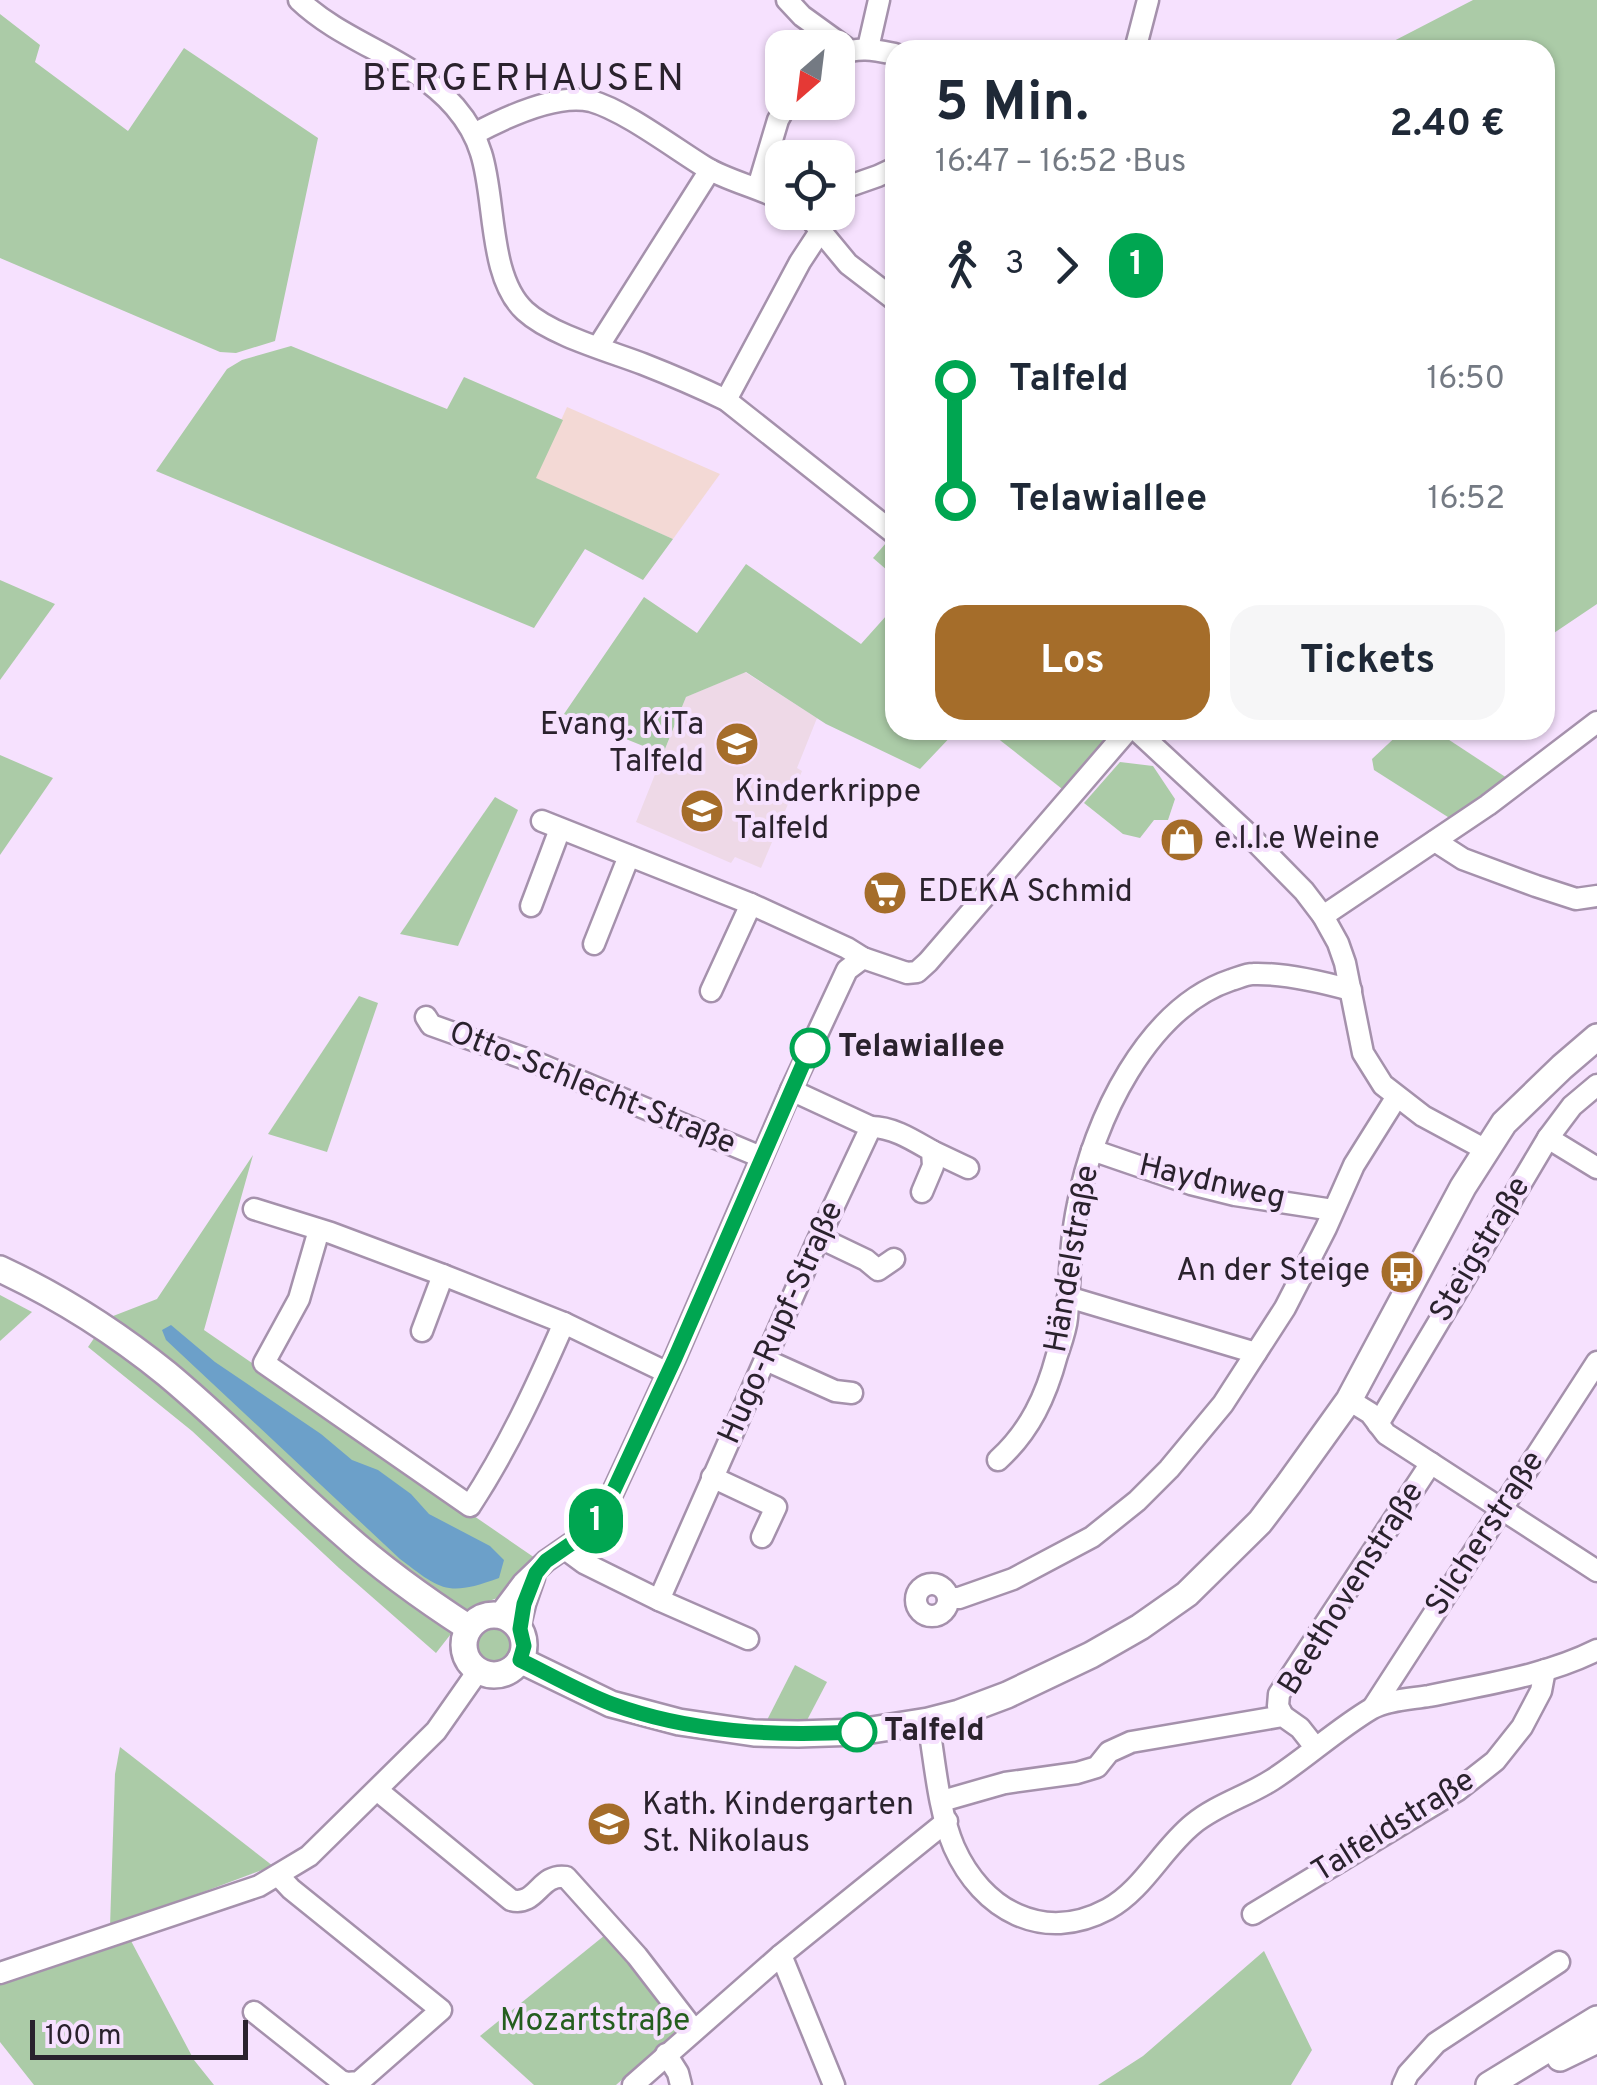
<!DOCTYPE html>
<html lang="de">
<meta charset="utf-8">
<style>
body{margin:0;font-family:Overpass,sans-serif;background:#f6f6f7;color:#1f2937;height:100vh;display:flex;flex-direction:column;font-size:38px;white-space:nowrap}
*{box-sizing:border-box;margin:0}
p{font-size:32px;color:#747a83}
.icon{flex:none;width:55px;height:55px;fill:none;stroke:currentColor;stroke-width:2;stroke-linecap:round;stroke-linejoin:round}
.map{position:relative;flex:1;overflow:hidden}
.details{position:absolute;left:885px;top:40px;width:670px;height:700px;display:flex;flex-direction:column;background:#fff;border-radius:30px;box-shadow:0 2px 8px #0004}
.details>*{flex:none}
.badge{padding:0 20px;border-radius:32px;font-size:35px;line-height:65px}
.needle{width:65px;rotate:208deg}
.controls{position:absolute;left:765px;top:30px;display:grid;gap:20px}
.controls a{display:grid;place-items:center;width:90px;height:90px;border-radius:20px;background:#fff;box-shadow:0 2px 8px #0004;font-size:50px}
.scale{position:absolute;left:30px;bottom:25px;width:218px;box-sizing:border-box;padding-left:10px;border:5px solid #2a222d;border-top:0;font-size:28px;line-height:35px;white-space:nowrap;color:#2a222d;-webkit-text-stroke:8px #f6e1fe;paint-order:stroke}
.map>.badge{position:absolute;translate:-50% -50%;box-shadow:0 0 0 5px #fff}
.legs{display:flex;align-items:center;gap:15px;height:110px;padding:0 50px;font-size:32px}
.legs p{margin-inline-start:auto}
.overview{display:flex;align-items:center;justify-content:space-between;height:170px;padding:0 50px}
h1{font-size:55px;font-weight:700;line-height:75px}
.cta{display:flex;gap:20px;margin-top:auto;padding:20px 50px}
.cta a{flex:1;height:115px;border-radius:30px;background:#a56d2a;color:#fff;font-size:40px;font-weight:700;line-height:115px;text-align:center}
.cta a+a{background:#f6f6f7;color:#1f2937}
ul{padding:0 50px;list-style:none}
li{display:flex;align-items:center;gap:35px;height:120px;font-size:38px}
li i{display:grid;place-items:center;width:15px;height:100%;margin:0 12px;background:currentColor}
li i::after{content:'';width:25px;height:25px;margin:-12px;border:8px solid;border-radius:50%;background:#fff}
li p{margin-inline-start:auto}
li:first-child i{background:linear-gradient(#0000 50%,currentColor 0)}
li:last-child i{background:linear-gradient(currentColor 50%,#0000 0)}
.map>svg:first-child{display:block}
.commercial{fill:#f3d9d5}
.education{fill:#eed9e7}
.green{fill:#abcba7}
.water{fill:#6ca0c9}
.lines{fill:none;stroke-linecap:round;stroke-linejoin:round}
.minor-casing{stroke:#a591ac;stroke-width:25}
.major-casing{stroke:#a591ac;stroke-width:30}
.minor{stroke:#fff;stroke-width:20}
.major{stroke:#fff;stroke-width:25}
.line-1-casing{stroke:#fff;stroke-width:22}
.line-1{stroke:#00a651;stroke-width:15}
.stop-1-dot{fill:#fff;stroke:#00a651;stroke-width:5}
.labels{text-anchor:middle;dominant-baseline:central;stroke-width:8;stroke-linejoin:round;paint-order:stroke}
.poi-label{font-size:32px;fill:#2a222d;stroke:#f6e1fe;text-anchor:start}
.stop-label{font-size:32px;font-weight:bold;fill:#2a222d;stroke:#f6e1fe;text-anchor:start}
.street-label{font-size:32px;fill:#2a222d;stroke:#f6e1fe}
.park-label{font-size:32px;fill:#255e1f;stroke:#f6e1fe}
.quarter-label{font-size:38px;letter-spacing:2.5px;fill:#2a222d;stroke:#f6e1fe}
</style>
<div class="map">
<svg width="1597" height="2085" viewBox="0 0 1597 2085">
<rect width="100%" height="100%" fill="#f6e1fe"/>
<path class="commercial" d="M567,407l153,67 -47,65 -138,-61z"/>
<path class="education" d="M745,672l72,46 -20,50 5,3 -41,97 -26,-11 -4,6 -95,-41 50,-125z"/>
<g class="green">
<path d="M1473,0h124v604l-52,35v-589h-216l57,-5z"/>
<path d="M0,14l40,31 -5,17 93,69 56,-83 134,90 -43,203 -39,12 -16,-1 -220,-94z"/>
<path d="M291,346l156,63 17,-32 99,43 -27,58 137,61 -30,41 -58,-31 -51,79 -378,-157 71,-102 15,-9z"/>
<path d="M886,543l9,7v27l-22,-19z"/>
<path d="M746,564l115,80 34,-38v124h62l-37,39 -94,-45 -80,-52 -60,25 -23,57 -99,-40 80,-117 53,36z"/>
<path d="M0,580l55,24 -55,76z"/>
<path d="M987,730h118l1,1 -5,14 -35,47z"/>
<path d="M1403,730h31l73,48 -56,41 -77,-49 -2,-11z"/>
<path d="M0,755l53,23 -53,77z"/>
<path d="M1120,762l33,4 22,33 -7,21h-14l-14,18 -17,-4 -39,-31z"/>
<path d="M495,797l23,13 -60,136 -58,-12z"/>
<path d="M359,996l19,7 -51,149 -59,-18z"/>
<path d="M253,1155l-49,175 331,228 -29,37 -34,12 -36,46 -97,-85 -147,-137 -104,-84 20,-29 49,-19z"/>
<path d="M0,1295l32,17 -32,29z"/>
<circle cx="493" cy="1644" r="22"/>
<path d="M795,1665l32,17 -22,42h-40z"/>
<path d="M120,1747l153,119 -163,61 5,-153z"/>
<path d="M610,1931l71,97 -65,57h-82l-54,-49z"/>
<path d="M130,1939l64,121 20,25h-180l-34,-43v-63z"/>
<path d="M1264,1951l48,99 -21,35h-193l45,-29z"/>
</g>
<path class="water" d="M171,1325l44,37 106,72 31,26 26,10 33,24 18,20 61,32 14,14 -5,18c-52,19 -58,12 -99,-19l-234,-219 -4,-10z"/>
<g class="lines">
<defs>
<g id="minor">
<path d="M299,0c46,44 114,58 156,107 12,14 21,29 26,46 15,46 7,124 44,158 26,24 84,40 118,53 28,11 56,23 83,36l169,134"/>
<path d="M787,0l15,16 47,34"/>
<path d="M868,48l11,-48"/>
<path d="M1135,50l13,-50"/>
<path d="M839,55c19,-9 36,-5 56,-1"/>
<path d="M474,134c30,-16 82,-41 117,-33 33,9 83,47 114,66 23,14 53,20 77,33"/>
<path d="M758,187l20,-67 10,-18"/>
<path d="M838,190l40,-14 17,-8"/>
<path d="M805,212l43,52 47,36"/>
<path d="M598,347l112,-177"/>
<path d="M726,400l74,-138 21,-32v-18"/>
<path d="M1136,730l110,102 58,59 19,25 15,27 7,20 18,90 20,32 40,31 63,34"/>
<path d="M542,821l209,83 96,44 16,10 44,15 10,-1 11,-10 200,-232"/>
<path d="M1435,841l28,18 73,27 40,13 21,-3"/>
<path d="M531,906l29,-77"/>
<path d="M1323,916l165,-111 109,-83"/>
<path d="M594,944l35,-88"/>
<path d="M711,991l40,-87"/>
<path d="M426,1017l5,8 106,38 224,94"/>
<path d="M871,1127c22,0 42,13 61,24l1,15 -11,26"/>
<path d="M1548,1138l49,30"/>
<path d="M1092,1150l99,34 44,11 98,15"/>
<path d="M932,1151l36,17"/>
<path d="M254,1209l77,24 112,42 121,48 104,50"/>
<path d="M319,1230l-20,69 -35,64 206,143c38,-58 66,-119 94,-183"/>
<path d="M820,1238l46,22 12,10 16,-11"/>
<path d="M1068,1297l188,56"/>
<path d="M422,1331l21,-56"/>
<path d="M766,1360l69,31 17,2"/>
<path d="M1349,1400l21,13 16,21 211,137"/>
<path d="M1378,1424l170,-286 24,-32 25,-21"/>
<path d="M998,1460c32,-29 48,-64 59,-105 4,-12 9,-25 10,-37 3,-38 3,-77 11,-114 15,-83 69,-196 153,-224 7,-2 15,-6 22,-6 31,-1 69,8 98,16"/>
<path d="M712,1477l64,30 -14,30"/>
<path d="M565,1549l19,14 75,37 157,-356 55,-117 -80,-37"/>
<circle cx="932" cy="1600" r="16"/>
<path d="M948,1598h11l54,-19 79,-42 45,-36 32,-32 54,-65 62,-96 41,-80 28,-63 42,-67"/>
<path d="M659,1600l89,39"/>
<path d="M499,1615l24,-32 23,-22 42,-29 17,-23 70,-151 116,-268 56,-120 16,-12"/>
<path d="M519,1629l6,-25 9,-26"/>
<path d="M1374,1706l223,-344"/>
<path d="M1283,1716l-5,-10 1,-12 152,-231"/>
<path d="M928,1721c7,41 10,88 26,126 28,63 89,97 154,62 35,-19 54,-60 85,-85 23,-19 54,-28 79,-44 34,-22 64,-50 99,-71 15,-9 40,-10 58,-13 57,-12 116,-20 168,-46"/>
<path d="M377,1790l134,110c26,7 28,-27 55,-23l71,79 57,74"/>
<path d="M942,1801l63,-18 72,-10 20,-6 12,-15 22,-10 152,-26 17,12 15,19"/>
<path d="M1253,1914l205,-124 37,-29 27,-34 19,-36 4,-21"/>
<path d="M781,1955l53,130"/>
<path d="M0,1973l259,-87 50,-30 127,-125 42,-60"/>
<path d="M254,2012l87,69 6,2 12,-1 82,-72 -150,-121 -13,-14"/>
<path d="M666,2054l12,19 3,12"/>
<path d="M633,2085l148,-130 166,-134"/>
<path d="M1403,2085l5,-11 28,-31 123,-81"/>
</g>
<g id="major">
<path d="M0,1269c60,28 115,63 167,105 60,50 115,107 174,158 40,36 83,67 128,96"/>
<circle cx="494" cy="1645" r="30"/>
<path d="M520,1660l91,44 68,18 75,11 44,1 61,-2 69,-11 31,-8 48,-18 84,-40 49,-28 47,-33 73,-72 28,-37 61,-85 114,-213 41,-64 58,-56 35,-30"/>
<path d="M1560,2058l37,-18"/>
<path d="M1489,2085l108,-66"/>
</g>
</defs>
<use href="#minor" class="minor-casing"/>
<use href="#major" class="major-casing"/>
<use href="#minor" class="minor"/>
<use href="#major" class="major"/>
</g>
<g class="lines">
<defs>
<path id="line-1" d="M810,1048l-135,310 -70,151 -17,23 -42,29 -10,12 -12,31 -4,25 4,17 -4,14c31,15 60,32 92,44 79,29 162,32 245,28"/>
</defs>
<use href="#line-1" class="line-1-casing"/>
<use href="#line-1" class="line-1"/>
</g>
<defs>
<symbol id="school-disc" viewBox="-11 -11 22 22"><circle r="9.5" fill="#a56d2a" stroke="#f6e1fe"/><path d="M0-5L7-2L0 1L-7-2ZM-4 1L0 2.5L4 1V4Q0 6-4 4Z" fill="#fff"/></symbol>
<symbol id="shop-disc" viewBox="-11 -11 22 22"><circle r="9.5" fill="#a56d2a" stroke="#f6e1fe"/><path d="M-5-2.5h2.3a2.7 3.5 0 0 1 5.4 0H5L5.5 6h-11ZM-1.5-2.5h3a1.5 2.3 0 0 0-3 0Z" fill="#fff"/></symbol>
<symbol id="supermarket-disc" viewBox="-11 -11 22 22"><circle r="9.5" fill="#a56d2a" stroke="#f6e1fe"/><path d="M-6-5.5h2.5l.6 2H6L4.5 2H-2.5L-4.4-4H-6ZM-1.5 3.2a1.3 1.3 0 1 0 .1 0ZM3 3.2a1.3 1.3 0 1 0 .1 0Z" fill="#fff"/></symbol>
<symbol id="bus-disc" viewBox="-11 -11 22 22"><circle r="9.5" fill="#a56d2a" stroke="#f6e1fe"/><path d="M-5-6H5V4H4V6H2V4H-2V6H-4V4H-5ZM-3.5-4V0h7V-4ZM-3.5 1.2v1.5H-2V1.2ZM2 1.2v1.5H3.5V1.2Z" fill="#fff"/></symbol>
</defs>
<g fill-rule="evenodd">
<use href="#school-disc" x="712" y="719" width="50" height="50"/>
<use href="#school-disc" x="677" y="786" width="50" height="50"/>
<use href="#shop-disc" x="1157" y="815" width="50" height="50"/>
<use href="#supermarket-disc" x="860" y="868" width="50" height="50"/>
<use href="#bus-disc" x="1377" y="1247" width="50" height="50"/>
<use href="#school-disc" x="584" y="1799" width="50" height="50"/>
</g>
<g class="stop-1-dot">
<circle cx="810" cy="1048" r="18"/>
<circle cx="857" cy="1732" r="18"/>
</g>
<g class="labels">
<g class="poi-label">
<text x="704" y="726" text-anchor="end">Evang. KiTa<tspan x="704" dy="37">Talfeld</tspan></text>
<text x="734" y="793">Kinderkrippe<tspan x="734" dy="37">Talfeld</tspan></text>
<text x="1214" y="840">e.l.l.e Weine</text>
<text x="918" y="893">EDEKA Schmid</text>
<text x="1370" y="1272" text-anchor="end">An der Steige</text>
<text x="642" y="1806">Kath. Kindergarten<tspan x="642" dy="37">St. Nikolaus</tspan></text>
</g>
<g class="stop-label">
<text x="838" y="1048">Telawiallee</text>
<text x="884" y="1732">Talfeld</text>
</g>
<g class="street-label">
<text transform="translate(592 1089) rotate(22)">Otto-Schlecht-Straße</text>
<text transform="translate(1212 1183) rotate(13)">Haydnweg</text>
<text transform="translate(1481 1250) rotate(-59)">Steigstraße</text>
<text transform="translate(1073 1259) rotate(-80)">Händelstraße</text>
<text transform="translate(782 1323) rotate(-66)">Hugo-Rupf-Straße</text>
<text transform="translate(1486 1534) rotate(-57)">Silcherstraße</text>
<text transform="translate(1352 1589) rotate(-58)">Beethovenstraße</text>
<text transform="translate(1394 1827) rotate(-32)">Talfeldstraße</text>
</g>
<g class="park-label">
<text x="595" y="2022">Mozartstraße</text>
</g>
<g class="quarter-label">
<text x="524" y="80">BERGERHAUSEN</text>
</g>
</g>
</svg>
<div class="controls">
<a><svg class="needle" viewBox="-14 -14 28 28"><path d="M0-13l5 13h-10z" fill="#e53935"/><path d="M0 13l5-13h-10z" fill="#747a83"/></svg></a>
<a><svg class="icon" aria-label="locate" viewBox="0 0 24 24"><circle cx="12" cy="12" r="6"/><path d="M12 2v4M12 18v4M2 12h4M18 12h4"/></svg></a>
</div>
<div class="scale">100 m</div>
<b class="badge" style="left:596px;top:1521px;background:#00a651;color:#fff">1</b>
<section class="details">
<div class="overview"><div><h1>5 Min.</h1><p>16:47 – 16:52 · Bus</p></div><b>2.40 €</b></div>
<div class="legs"><svg class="icon" aria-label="walk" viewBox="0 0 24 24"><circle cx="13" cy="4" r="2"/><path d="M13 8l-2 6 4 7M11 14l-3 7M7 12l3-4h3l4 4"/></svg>3<svg class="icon" aria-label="forward" viewBox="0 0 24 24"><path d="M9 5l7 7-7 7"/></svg><b class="badge" style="background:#00a651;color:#fff">1</b></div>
<ul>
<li><i style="color:#00a651"></i><b>Talfeld</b><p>16:50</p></li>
<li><i style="color:#00a651"></i><b>Telawiallee</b><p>16:52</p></li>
</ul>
<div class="cta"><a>Los</a><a>Tickets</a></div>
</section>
</div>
